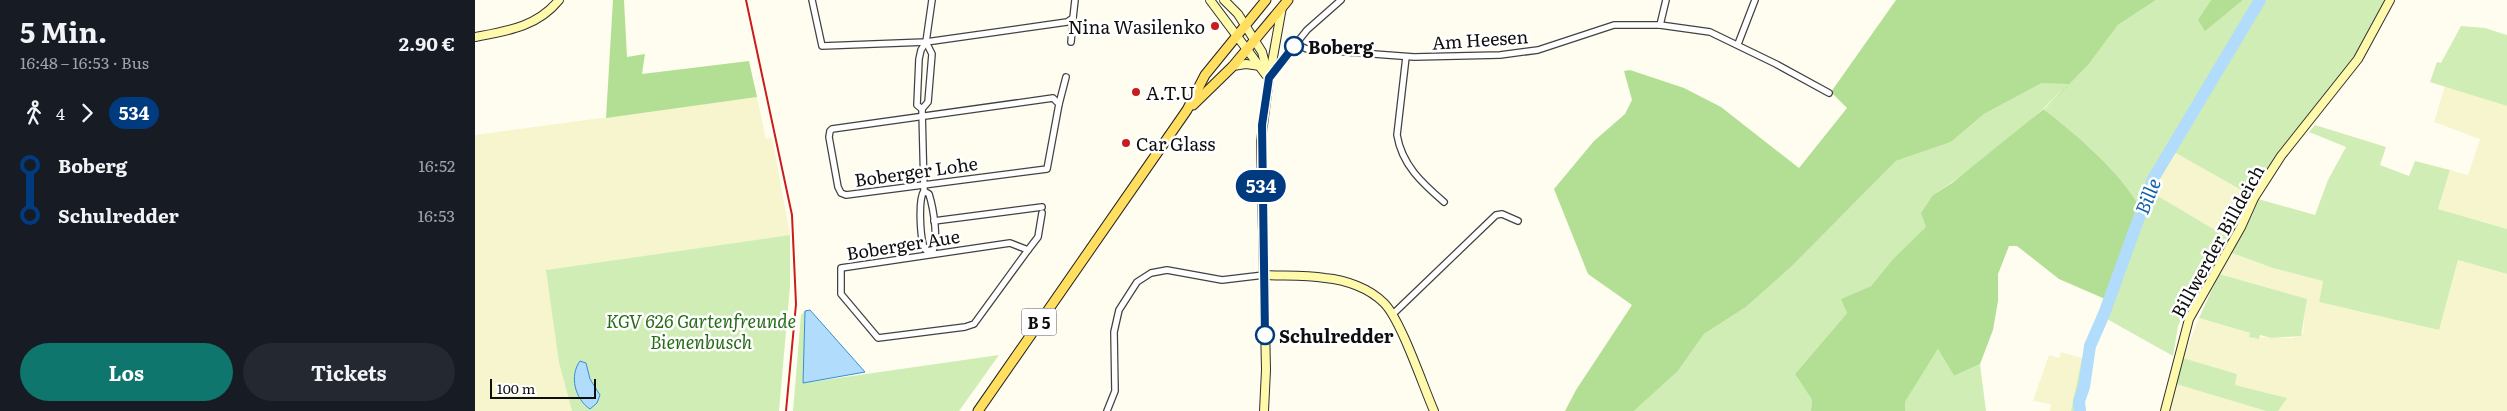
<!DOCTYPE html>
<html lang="de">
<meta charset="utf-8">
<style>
body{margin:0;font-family:Literata,serif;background:#242831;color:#f1f3f6;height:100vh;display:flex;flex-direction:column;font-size:19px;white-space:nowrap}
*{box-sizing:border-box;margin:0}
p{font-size:16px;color:#9ea1a6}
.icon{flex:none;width:28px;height:28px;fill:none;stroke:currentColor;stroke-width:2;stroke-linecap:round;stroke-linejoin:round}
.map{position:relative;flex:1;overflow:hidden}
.side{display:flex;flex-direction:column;background:#171b24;width:475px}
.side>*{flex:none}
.badge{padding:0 10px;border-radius:16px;font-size:18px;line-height:32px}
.scale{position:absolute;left:15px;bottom:12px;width:106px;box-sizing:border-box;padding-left:5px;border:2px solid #0f0f0f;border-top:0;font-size:14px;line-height:18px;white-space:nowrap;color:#0f0f0f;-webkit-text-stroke:4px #fff;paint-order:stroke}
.map>.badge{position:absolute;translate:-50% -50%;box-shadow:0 0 0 2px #fff}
.legs{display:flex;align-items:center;gap:8px;height:55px;padding:0 20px;font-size:16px}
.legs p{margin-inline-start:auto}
.summary{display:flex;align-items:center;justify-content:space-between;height:85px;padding:0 20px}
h1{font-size:28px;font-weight:700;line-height:38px}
.action{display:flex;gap:10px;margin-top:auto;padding:10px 20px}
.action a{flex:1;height:58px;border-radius:30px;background:#0f766e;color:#fff;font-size:20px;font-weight:700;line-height:58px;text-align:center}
.action a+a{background:#242831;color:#f1f3f6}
ul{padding:0 20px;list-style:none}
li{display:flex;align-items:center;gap:18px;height:50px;font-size:19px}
li i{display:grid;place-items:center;width:8px;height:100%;margin:0 6px;background:currentColor}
li i::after{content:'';width:12px;height:12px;margin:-6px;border:4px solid;border-radius:50%;background:#171b24}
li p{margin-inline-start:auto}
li:first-child i{background:linear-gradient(#0000 50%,currentColor 0)}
li:last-child i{background:linear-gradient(currentColor 50%,#0000 0)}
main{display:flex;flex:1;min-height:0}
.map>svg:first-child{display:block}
.farmland{fill:#f7f5ce}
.green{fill:#d1edb6}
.forest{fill:#b3df94}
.water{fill:#b1dcfb;stroke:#328fd7}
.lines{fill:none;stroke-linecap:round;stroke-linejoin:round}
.river{stroke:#b1dcfb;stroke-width:12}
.street-casing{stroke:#424242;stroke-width:8}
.secondary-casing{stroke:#313131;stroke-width:10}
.primary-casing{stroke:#202020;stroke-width:11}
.street{stroke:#fff;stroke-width:5.5}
.secondary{stroke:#fff9ab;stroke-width:8}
.primary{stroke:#ffde60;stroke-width:9}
.rail{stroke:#c91c1e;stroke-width:2}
.line-1-casing{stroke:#fff;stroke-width:11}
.line-1{stroke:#003b80;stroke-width:8}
.poi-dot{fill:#c91c1e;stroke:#fff;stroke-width:2}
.stop-1-dot{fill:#fff;stroke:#003b80;stroke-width:2.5}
.labels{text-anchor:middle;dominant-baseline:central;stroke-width:5;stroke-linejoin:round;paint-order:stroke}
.shield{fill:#fff;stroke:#575757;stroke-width:1}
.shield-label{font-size:16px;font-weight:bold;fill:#0f0f0f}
.poi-label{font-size:18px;fill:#0f0f0f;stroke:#fff;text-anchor:start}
.street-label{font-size:18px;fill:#0f0f0f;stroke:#fff}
.stop-label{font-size:18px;font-weight:bold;fill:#0f0f0f;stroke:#fff;text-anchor:start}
.park-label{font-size:18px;font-style:italic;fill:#286c19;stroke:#fff}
.water-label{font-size:19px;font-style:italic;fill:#0e60aa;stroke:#fff}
</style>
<main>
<section class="side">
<div class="summary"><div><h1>5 Min.</h1><p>16:48 – 16:53 · Bus</p></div><b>2.90 €</b></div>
<div class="legs"><svg class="icon" aria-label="walk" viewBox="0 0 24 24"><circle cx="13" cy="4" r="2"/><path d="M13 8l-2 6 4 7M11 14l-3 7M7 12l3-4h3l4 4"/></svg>4<svg class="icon" aria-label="forward" viewBox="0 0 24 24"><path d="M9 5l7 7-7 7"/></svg><b class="badge" style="background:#003b80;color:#fff">534</b></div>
<ul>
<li><i style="color:#003b80"></i><b>Boberg</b><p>16:52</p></li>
<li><i style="color:#003b80"></i><b>Schulredder</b><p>16:53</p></li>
</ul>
<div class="action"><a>Los</a><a>Tickets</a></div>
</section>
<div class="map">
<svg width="2032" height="411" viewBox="0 0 2032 411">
<rect width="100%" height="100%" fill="#fffdf0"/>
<g class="farmland">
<path d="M1970,86l62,20v123l-69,-20 12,-39 18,5 12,-36 -46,-17z"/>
<path d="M282,97l9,42 6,-2 18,98 -243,35 12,93 13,48h-97v-276z"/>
<path d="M1699,152l76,43 -23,42 -76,-45z"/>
<path d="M1754,252l44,16 50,13 -4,21 120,28 19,-70 49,14v137h-229l8,-13 -51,-13 2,-11 -54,-16 16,-40 51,15v4l43,1 10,-5 3,-34 -87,-25z"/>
<path d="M1586,352l21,6 -1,11 -10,42h-21l1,-7 -18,-3 16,-46 10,3z"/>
<path d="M1701,384l90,27h-96z"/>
</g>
<g class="green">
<path d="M1681,0h55l-12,20 6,10 38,-30h13l-105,178 -11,29c-23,-38 -60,-71 -96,-96l18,-21c-37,38 -84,76 -129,105l-6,32 -35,33 -21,26 -29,13 5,14 -52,61 17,26 -1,11h-177l44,-40 26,-37 42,-27 46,-41 104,-105 55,-19 33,-28 58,-31h28l19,-19 29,-39z"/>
<path d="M1788,0h122l-31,57 -76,96 -28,42 -76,-43z"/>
<path d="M1986,26l24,2 22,7v71l-77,-24 7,-20 4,1z"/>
<path d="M1840,125l71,22 -6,18 29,11 6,-15 35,9 -12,39 69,20v45l-49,-14 -19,70 -120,-28 4,-21 -50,-13 -44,-16 29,-53 57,16 13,-35 18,-33 -37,-15z"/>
<path d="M1676,192l76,45 -38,65 -11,24 -5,30 -66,-37 28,-89z"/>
<path d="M315,235v51l-11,125h-207l-13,-48 -13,-93z"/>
<path d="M1744,274l88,25 -6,37 -30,2 -11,-3 -1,4 -10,-2 1,-4 -51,-15z"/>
<path d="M330,311l-2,72 196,-28 -40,56h-166l8,-96z"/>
<path d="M1463,349l16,27 26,-12 6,47h-81v-9z"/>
<path d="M1607,358l3,1 -9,52h-5z"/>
<path d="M1708,358l54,16 -2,11 52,13 -9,13h-12l-90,-27z"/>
</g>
<g class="forest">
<path d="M138,0h11l3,57 18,-3 -3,20 107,-13 8,36 -151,21z"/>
<path d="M1421,0h260l-38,25 -29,39 -45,46c36,27 73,59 96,97l-28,95 -53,-23 -42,-33h-8l-11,28v27l-5,29 -13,34 -26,12 -16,-27 -33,53v9h-94l1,-11 -17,-26 52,-61 -6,-14 30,-13 21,-26 34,-33 -5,-14 12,-18 19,-12 93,-75 24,-24 -27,-1 -58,31 -33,28 -55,19 -104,105 -46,41 -42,27 -26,37 -44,40h-69l11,-21 56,-85 -44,-31 -34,-85 40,-48 31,-27 7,-14 -8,-29 6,-1 54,18 37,19 78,61 48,-60 -16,-16z"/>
<path d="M1736,0h32l-38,31 -7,-11z"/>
</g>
<g class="water">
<path d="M335,310l55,62 -62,11 2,-72z"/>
<path d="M105,361l6,2 4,16 10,16 -3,8 -7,6c-15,-10 -21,-33 -10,-48z"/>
</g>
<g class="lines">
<path class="river" d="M1605,411l-1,-10 5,-14 6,-41 14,-32 49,-135 107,-179"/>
<defs>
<g id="street">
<path d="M337,0l10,46 104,-4 141,-20 6,-4 2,-18"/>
<path d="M1185,25l6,-25"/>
<path d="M596,42l2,-24"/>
<path d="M820,44l12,5 107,8 86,-2 38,-5 76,-25h46l50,7 66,32 53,29"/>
<path d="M1263,44l17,-44"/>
<path d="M931,57l-9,78c5,30 25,48 47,67"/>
<path d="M796,75l36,-45 34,-30"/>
<path d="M578,98l6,6 -12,65 -201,26 -5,-2 -3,-6 -9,-50 1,-6 2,-2z"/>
<path d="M584,104l7,-27"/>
<path d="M447,109l6,-7 4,-48 -6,-12"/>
<path d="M449,191l5,3c4,13 11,50 2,60 -2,-2 -5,-3 -6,-5 -5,-9 -7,-50 -1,-58l-2,-82 -5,-4 2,-46 2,-9 5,-8 6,-42"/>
<path d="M459,221l108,-14"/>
<path d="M535,243l18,7 -54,74 -9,3 -87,11 -37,-44v-26z"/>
<path d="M553,250l10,-13 4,-24"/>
<path d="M918,314l103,-99 6,-1 16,7"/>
<path d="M632,411l8,-20 -1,-59 5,-22 18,-28 14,-9 16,-3 55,10 42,-5"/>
</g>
<g id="secondary">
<path d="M735,0l56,75"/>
<path d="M749,0l14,14 24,38 7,26 -8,63 5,229 -2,41"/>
<path d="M0,37c32,-6 62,-10 84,-37"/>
<path d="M758,66l13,-2 14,2"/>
<path d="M795,74l12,-67"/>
<path d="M789,275c20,1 41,0 61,3 21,2 44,10 59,25 17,17 39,83 50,108"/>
<path d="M1690,411l24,-92 52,-92 13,-29 27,-42 77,-97 32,-59"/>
</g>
<g id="primary">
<path d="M718,105l40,-39 55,-66"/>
<path d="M503,411l209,-301 18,-35 61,-75"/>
</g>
</defs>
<use href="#street" class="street-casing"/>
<use href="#secondary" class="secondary-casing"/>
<use href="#primary" class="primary-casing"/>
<use href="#street" class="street"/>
<use href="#secondary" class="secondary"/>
<use href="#primary" class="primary"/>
<path class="rail" d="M271,0l46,215 4,89 -10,107"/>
</g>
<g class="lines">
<defs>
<path id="line-1" d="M790,335l-3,-210 7,-47 25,-32"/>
</defs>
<use href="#line-1" class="line-1-casing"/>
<use href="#line-1" class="line-1"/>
</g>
<g class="poi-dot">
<circle cx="740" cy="26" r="5"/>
<circle cx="661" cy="92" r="5"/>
<circle cx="651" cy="143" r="5"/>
</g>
<g class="stop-1-dot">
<circle cx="819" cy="46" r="9"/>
<circle cx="790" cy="335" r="9"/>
</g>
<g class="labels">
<rect class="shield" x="546.5" y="308.5" width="35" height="27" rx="4"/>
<g class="shield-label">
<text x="564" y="322">B 5</text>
</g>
<g class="poi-label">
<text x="730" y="26" text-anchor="end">Nina Wasilenko</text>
<text x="671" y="92">A.T.U</text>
<text x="661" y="143">Car Glass</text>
</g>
<g class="street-label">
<text transform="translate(1005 39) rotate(-4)">Am Heesen</text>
<text transform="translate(441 171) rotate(-8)">Boberger Lohe</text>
<text transform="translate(1742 241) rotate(-61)">Billwerder Billdeich</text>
<text transform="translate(428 244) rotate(-9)">Boberger Aue</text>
</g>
<g class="stop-label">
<text x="833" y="46">Boberg</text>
<text x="804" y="335">Schulredder</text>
</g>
<g class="park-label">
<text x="226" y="320">KGV 626 Gartenfreunde<tspan x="226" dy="21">Bienenbusch</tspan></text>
</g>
<g class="water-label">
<text transform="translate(1672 196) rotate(-68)">Bille</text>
</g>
</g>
</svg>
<div class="scale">100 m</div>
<b class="badge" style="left:786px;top:186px;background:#003b80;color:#fff">534</b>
</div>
</main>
